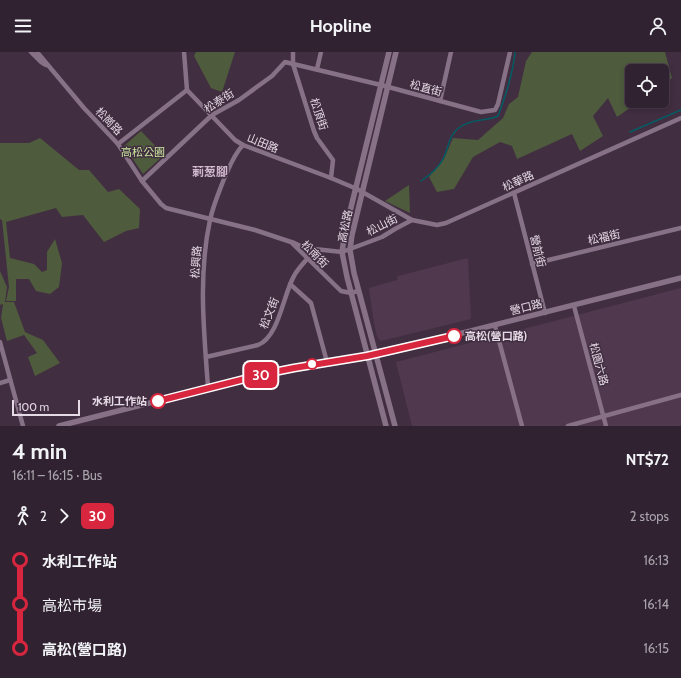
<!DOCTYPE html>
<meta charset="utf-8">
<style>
body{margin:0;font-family:Cabin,"Noto Sans TC",sans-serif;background:#3d2f3d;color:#f1f3f6;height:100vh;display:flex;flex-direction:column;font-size:15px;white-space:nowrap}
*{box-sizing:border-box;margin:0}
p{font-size:13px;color:#a8a4ab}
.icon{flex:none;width:22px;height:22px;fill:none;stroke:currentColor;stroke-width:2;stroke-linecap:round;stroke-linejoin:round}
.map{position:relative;height:374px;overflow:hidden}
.drawer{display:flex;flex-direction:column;background:#312231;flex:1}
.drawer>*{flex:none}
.badge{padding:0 8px;border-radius:6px;font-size:14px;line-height:26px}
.fabs{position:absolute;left:625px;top:12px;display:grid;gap:8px}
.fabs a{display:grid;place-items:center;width:44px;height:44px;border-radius:6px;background:#312231;box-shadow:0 2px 6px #0003,0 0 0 1px #4c3f4d;font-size:20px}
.scale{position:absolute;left:12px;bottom:10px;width:68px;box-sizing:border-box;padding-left:4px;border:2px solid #e6dae6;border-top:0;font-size:11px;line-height:14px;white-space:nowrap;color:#e6dae6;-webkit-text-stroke:3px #412e41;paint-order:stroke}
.map>.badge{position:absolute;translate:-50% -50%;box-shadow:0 0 0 2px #fff}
.legs{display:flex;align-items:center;gap:6px;height:44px;padding:0 12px;font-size:13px}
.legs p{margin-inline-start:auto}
.headline{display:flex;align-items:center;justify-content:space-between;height:68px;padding:0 12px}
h1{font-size:22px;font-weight:700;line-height:30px}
ul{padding:0 12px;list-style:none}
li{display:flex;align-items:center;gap:14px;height:44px;font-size:15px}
li i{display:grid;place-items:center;width:6px;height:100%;margin:0 5px;background:currentColor}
li i::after{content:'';width:10px;height:10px;margin:-5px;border:3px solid;border-radius:50%;background:#312231}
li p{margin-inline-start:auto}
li:first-child i{background:linear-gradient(#0000 50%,currentColor 0)}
li:last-child i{background:linear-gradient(currentColor 50%,#0000 0)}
header{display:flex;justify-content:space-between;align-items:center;height:52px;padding:0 12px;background:#312231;font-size:18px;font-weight:700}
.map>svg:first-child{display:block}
.built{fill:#50394f}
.green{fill:#4f5b3d}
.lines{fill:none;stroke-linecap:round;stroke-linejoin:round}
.stream{stroke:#025d65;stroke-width:1.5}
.minor{stroke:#877186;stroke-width:4.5}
.tertiary{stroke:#877186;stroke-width:5.5}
.line-1-casing{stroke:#fff;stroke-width:9}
.line-1{stroke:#d7263d;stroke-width:6}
.stop-1-dot{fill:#fff;stroke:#d7263d;stroke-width:2}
.labels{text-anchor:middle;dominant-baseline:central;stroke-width:3;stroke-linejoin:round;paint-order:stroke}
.street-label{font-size:11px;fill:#e6dae6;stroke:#412e41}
.park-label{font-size:11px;fill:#c9e89d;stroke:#412e41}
.stop-label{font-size:11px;font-weight:bold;fill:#e6dae6;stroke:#412e41;text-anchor:start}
.neighbourhood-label{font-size:12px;font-weight:bold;fill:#d2bad0;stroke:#412e41}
</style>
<header><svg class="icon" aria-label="menu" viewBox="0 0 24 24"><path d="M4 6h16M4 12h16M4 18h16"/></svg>Hopline<svg class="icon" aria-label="person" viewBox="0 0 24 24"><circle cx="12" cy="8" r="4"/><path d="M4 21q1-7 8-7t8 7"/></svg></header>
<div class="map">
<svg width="681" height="374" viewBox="0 0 681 374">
<rect width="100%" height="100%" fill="#412e41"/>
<g class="built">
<path d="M468,206l3,61 -90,22 -4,-4 -4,-20 -4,-29 28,-8 1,-4z"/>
<path d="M681,236v138h-269l-16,-64z"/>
</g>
<g class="green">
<path d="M196,0h39l-13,40 -11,-4 -17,-32z"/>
<path d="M532,0h133l7,26 -10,7v-14h-30v30h8l-23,16 -9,-19 -15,18 10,20 -23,15 -8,-17 -55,25 -5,-13 -12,-4 -27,15 -19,32 -17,3 -8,-15 15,-18 9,-21 25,2 25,-22 6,-14 9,-7 8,-36z"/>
<path d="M141,79l23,24 -21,19 -19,-28z"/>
<path d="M40,86l39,32h10l19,22 11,-3 21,20 -1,19 -13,3 -22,11 -21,-27 -21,2 -6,-9 -50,14 4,36 24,6 8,8 5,-2v-18l8,-13 7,24 -3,24 -9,7 -14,-3 -7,-12h-13v22h-10l3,-14 -7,-67 -2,-1v-76h29z"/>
<path d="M409,133l1,28 -25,-12z"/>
<path d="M0,219l7,16 -2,15h9l11,30 18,8 17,23 -25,13 -7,-19 9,-4 -13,-18 -17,6 -6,-23 2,-14 -3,1z"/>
</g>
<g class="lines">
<g class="stream">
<path d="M630,80l51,-22"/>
<path d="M421,129c9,-6 17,-12 22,-22 6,-11 5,-24 17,-32 13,-9 24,-5 38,-11 8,-21 15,-42 17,-64"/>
</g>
<g class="minor">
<path d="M31,0l10,10 5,3"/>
<path d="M37,0l47,56 34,36 24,37 19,23 5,4 89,22 36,12 50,49 10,2 7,-2"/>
<path d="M184,0l3,38 48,50 8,5 88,33 26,11 55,31 25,5 9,-2 235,-105"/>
<path d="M293,0v12l21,67 3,7 16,22 -2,18"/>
<path d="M317,17l4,-17"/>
<path d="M440,49l11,-49"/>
<path d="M118,92l69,-54"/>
<path d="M142,129l70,-66 27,-15 33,-24 13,-14 96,23 100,27 14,-2 3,-6 12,-52"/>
<path d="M514,141l31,120"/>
<path d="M292,190l13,6 37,4 40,-15 13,-8 17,-9"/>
<path d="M532,212l149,-36"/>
<path d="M290,232l21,19 16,59"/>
<path d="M574,254l32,120"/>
<path d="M495,274l27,100"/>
<path d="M0,290l23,84"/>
<path d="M206,305l52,-12c21,-8 25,-50 36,-69 3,-6 9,-12 13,-17"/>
<path d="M0,331l10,-3"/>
<path d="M208,335c-4,-55 -10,-112 2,-167 3,-14 9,-28 14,-41 5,-11 10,-25 19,-34"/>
<path d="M568,374l113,-31"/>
</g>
<g class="tertiary">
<path d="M59,374l205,-52 30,-7 81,-12 306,-77"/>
<path d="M386,374l-39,-149 -5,-25 3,-20 44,-180"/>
<path d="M395,374l-41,-153 -4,-23 2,-15 44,-183"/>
</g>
</g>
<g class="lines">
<defs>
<path id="line-1" d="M158,349l106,-27 30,-6 73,-12 87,-20"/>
</defs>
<use href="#line-1" class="line-1-casing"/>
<use href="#line-1" class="line-1"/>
</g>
<g class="stop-1-dot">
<circle cx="454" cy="284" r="7"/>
<circle cx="312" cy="312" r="5"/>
<circle cx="158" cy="349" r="7"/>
</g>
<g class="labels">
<g class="street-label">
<text transform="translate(426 36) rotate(15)">松直街</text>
<text transform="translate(219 49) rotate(-33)">松泰街</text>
<text transform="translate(319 62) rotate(72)">松頂街</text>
<text transform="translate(109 69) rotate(46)">松崗路</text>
<text transform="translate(263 91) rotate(22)">山田路</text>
<text transform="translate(518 129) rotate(-25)">松華路</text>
<text transform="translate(382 173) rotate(-27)">松山街</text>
<text transform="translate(345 174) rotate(-78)">高松路</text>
<text transform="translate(604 185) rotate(-13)">松福街</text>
<text transform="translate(538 199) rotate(76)">營前街</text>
<text transform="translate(315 202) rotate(45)">松南街</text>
<text transform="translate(196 210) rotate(-86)">松興路</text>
<text transform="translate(526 255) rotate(-14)">營口路</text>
<text transform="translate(269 261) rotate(-68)">松文街</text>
<text transform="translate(599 312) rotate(75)">松園六路</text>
</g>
<g class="park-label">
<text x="143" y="100">高松公園</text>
</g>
<g class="stop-label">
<text x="465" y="284">高松(營口路)</text>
<text x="147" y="349" text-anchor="end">水利工作站</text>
</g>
<g class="neighbourhood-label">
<text x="210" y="119">莿葱腳</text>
</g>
</g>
</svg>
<div class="fabs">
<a><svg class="icon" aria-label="locate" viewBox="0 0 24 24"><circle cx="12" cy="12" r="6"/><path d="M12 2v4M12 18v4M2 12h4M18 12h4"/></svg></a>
</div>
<div class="scale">100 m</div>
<b class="badge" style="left:261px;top:323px;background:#d7263d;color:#fff">30</b>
</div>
<section class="drawer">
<div class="headline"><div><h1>4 min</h1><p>16:11 – 16:15 · Bus</p></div><b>NT$72</b></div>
<div class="legs"><svg class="icon" aria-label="walk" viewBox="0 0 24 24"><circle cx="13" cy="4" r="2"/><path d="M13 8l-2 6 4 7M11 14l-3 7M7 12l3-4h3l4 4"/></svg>2<svg class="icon" aria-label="forward" viewBox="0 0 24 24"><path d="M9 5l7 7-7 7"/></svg><b class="badge" style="background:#d7263d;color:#fff">30</b><p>2 stops</p></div>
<ul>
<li><i style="color:#d7263d"></i><b>水利工作站</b><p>16:13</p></li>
<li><i style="color:#d7263d"></i><span>高松市場</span><p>16:14</p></li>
<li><i style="color:#d7263d"></i><b>高松(營口路)</b><p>16:15</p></li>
</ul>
</section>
